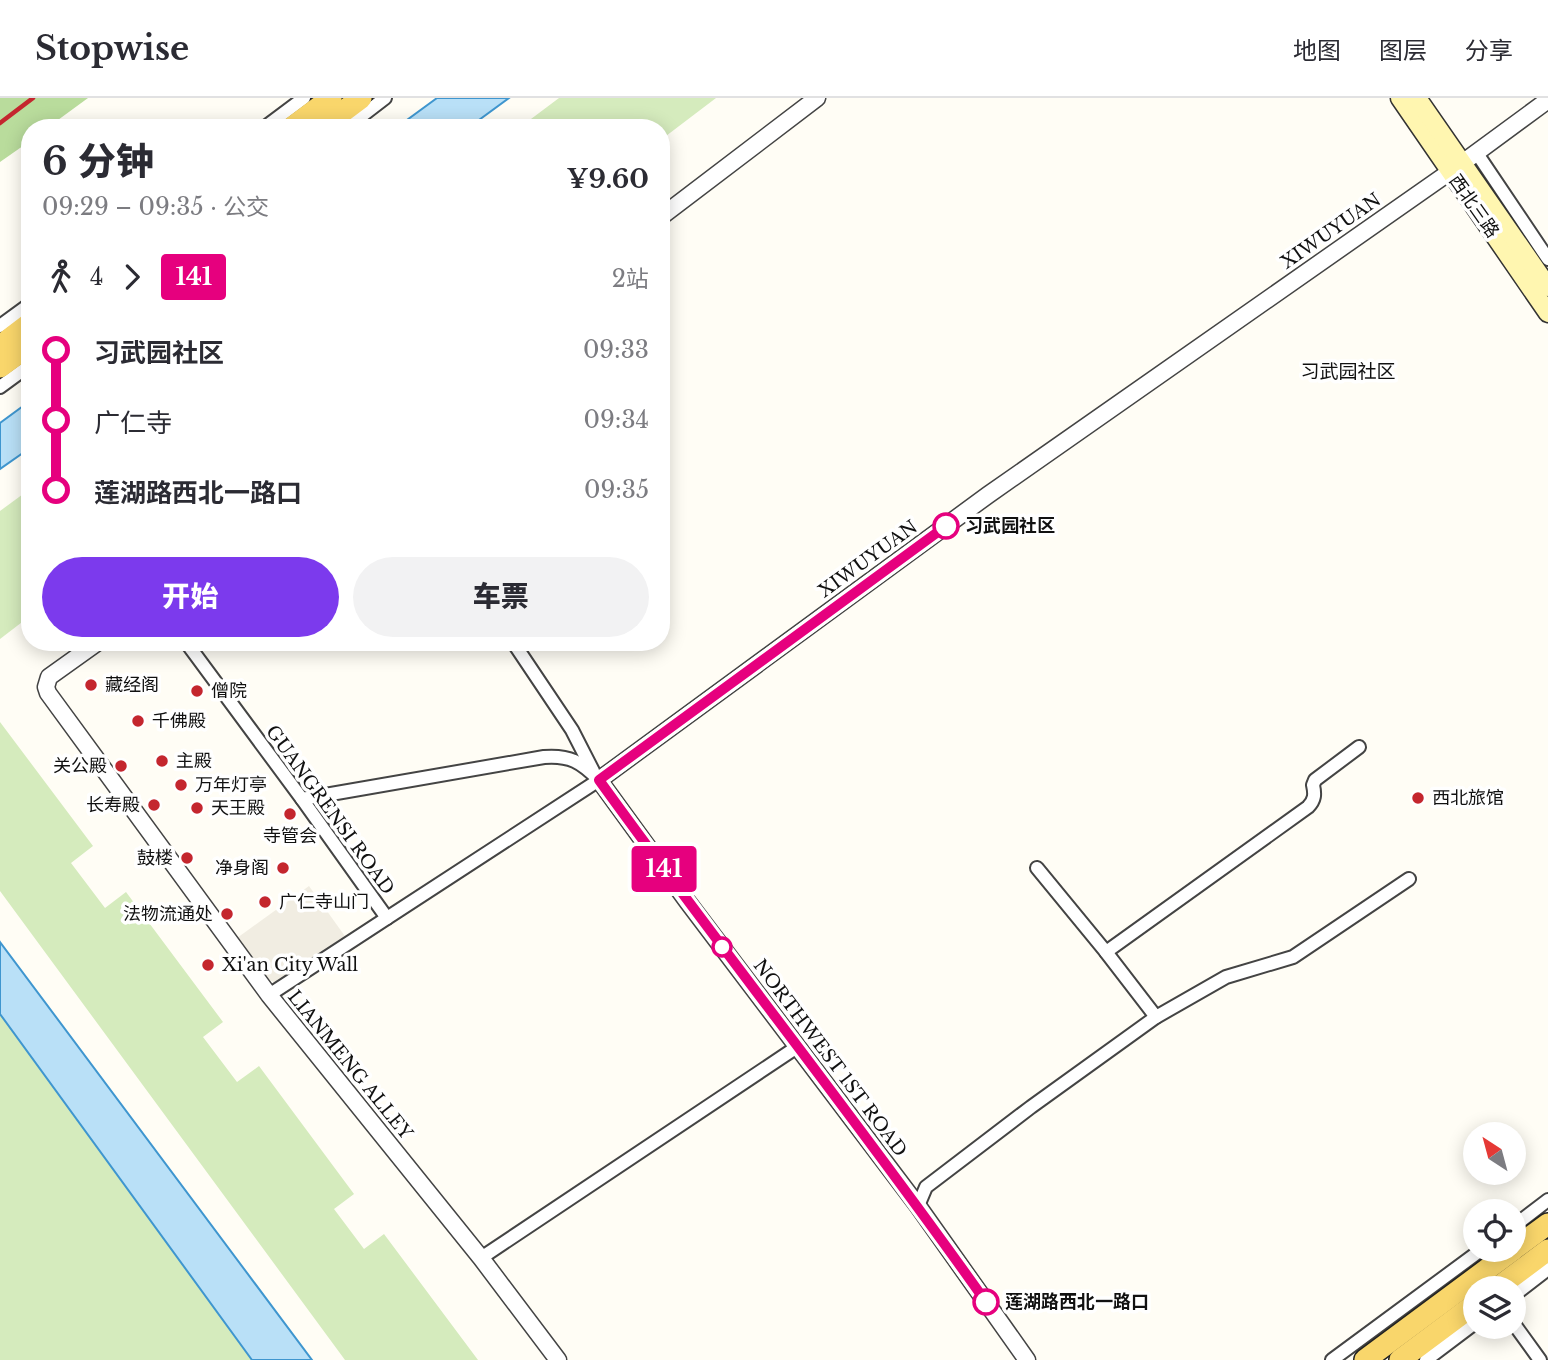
<!DOCTYPE html>
<html lang="zh">
<meta charset="utf-8">
<style>
body{margin:0;font-family:"Libre Baskerville","Noto Sans SC",serif;background:#f2f2f3;color:#2b2b33;height:100vh;display:flex;flex-direction:column;font-size:26px;white-space:nowrap}
*{box-sizing:border-box;margin:0}
p{font-size:23px;color:#7c7c81}
.icon{flex:none;width:38px;height:38px;fill:none;stroke:currentColor;stroke-width:2;stroke-linecap:round;stroke-linejoin:round}
.map{position:relative;flex:1;overflow:hidden}
.details{position:absolute;left:21px;top:21px;width:649px;height:532px;display:flex;flex-direction:column;background:#fff;border-radius:28px;box-shadow:0 4px 18px #0003}
.details>*{flex:none}
.badge{padding:0 14px;border-radius:5px;font-size:24px;line-height:46px}
.needle{width:46px;rotate:324deg}
.tools{position:absolute;left:1463px;top:1024px;display:grid;gap:14px}
.tools a{display:grid;place-items:center;width:63px;height:63px;border-radius:50%;background:#fff;box-shadow:0 4px 18px #0003;font-size:35px}
.map>.badge{position:absolute;translate:-50% -50%;box-shadow:0 0 0 4px #fff}
.legs{display:flex;align-items:center;gap:10px;height:77px;padding:0 21px;font-size:23px}
.legs p{margin-inline-start:auto}
.headline{display:flex;align-items:center;justify-content:space-between;height:119px;padding:0 21px}
h1{font-size:38px;font-weight:800;line-height:52px}
.cta{display:flex;gap:14px;margin-top:auto;padding:14px 21px}
.cta a{flex:1;height:80px;border-radius:42px;background:#7c3aed;color:#fff;font-size:28px;font-weight:800;line-height:80px;text-align:center}
.cta a+a{background:#f2f2f3;color:#2b2b33}
ul{padding:0 21px;list-style:none}
li{display:flex;align-items:center;gap:24px;height:70px;font-size:26px}
li i{display:grid;place-items:center;width:10px;height:100%;margin:0 9px;background:currentColor}
li i::after{content:'';width:18px;height:18px;margin:-9px;border:5px solid;border-radius:50%;background:#fff}
li p{margin-inline-start:auto}
li:first-child i{background:linear-gradient(#0000 50%,currentColor 0)}
li:last-child i{background:linear-gradient(currentColor 50%,#0000 0)}
header{display:flex;align-items:center;gap:42px;box-sizing:border-box;height:98px;padding:0 35px;background:#fff;border-bottom:2px solid #e1e1e2}
header strong{font-size:33px}
nav{display:flex;gap:38px;margin-inline-start:auto;font-size:24px}
.map>svg:first-child{display:block}
.green{fill:#d5ebbd}
.forest{fill:#b9dc9c}
.plaza{fill:#f1ede2}
.water{fill:#b9e0f7;stroke:#3f96cf;stroke-width:2}
.lines{fill:none;stroke-linecap:round;stroke-linejoin:round}
.minor-casing{stroke:#444;stroke-width:16}
.tertiary-casing{stroke:#444;stroke-width:19}
.secondary-casing{stroke:#333;stroke-width:21}
.primary-casing{stroke:#222;stroke-width:24}
.minor{stroke:#fff;stroke-width:12}
.tertiary{stroke:#fff;stroke-width:16}
.secondary{stroke:#fff6b0;stroke-width:18}
.primary{stroke:#f9d66b;stroke-width:21}
.rail{stroke:#c4262e;stroke-width:4.5}
.line-1-casing{stroke:#fff;stroke-width:16}
.line-1{stroke:#e6007e;stroke-width:10}
.stop-1-dot{fill:#fff;stroke:#e6007e;stroke-width:3.5}
.poi-dot{fill:#c4262e;stroke:#fff;stroke-width:2.5}
.labels{text-anchor:middle;dominant-baseline:central;stroke-width:7;stroke-linejoin:round;paint-order:stroke}
.street-label{font-size:18px;fill:#111;stroke:#fff}
.stop-label{font-size:18px;font-weight:bold;fill:#111;stroke:#fff;text-anchor:start}
.poi-label{font-size:18px;fill:#111;stroke:#fff;text-anchor:start}
.neighbourhood-label{font-size:19px;fill:#111;stroke:#fff}
</style>
<header>
<strong>Stopwise</strong>
<nav><a>地图</a><a>图层</a><a>分享</a></nav>
</header>
<div class="map">
<svg width="1548" height="1262" viewBox="0 0 1548 1262">
<rect width="100%" height="100%" fill="#fffdf5"/>
<g class="green">
<path d="M559,0h157l-54,41v-11h-143z"/>
<path d="M30,391v127l-30,23v-128z"/>
<path d="M0,624l93,124 -22,17 34,45 21,-16 97,130 -20,15 34,45 22,-16 95,128 -20,15 30,40 20,-15 94,126h-133l-345,-469z"/>
<path d="M0,916l252,346h-252z"/>
</g>
<path class="forest" d="M0,0h88l-41,30h-17v13l-30,21z"/>
<path class="plaza" d="M309,788l38,53 -64,42 -9,1 -7,-3 -30,-41z"/>
<g class="water">
<path d="M437,0h72l-41,30h-72z"/>
<path d="M30,303v47l-30,21v-46z"/>
<path d="M0,844l312,418h-60l-252,-346z"/>
</g>
<g class="lines">
<defs>
<g id="minor">
<path d="M264,30l40,-30"/>
<path d="M346,30l39,-30"/>
<path d="M1476,54l72,107"/>
<path d="M0,228l30,-22"/>
<path d="M0,289l30,-22"/>
<path d="M186,544l116,157 85,119 -118,77"/>
<path d="M513,544l59,88 21,41"/>
<path d="M302,701l242,-42c26,-2 37,5 55,23"/>
<path d="M1037,770l69,84 50,65"/>
<path d="M387,820l212,-138"/>
<path d="M1106,854l202,-145c7,-7 7,-13 5,-22l2,-5 44,-33"/>
<path d="M918,1108l8,-19 105,-80 125,-90 70,-40 67,-20 116,-78"/>
<path d="M1514,1128l34,-26"/>
<path d="M481,1160l316,-211"/>
<path d="M1514,1197l34,-26"/>
<path d="M1514,1226l26,36"/>
<path d="M1332,1262l149,-110"/>
<path d="M1426,1262l49,-37"/>
</g>
<g id="tertiary">
<path d="M662,118l155,-118"/>
<path d="M98,544l-49,35 -3,10 2,6 221,302 212,263 77,102"/>
<path d="M1027,1262l-109,-154 -231,-305 -88,-121 389,-285 473,-331 87,-64"/>
</g>
<g id="secondary">
<path d="M1400,0l148,215"/>
<path d="M1417,0l131,189"/>
</g>
<g id="primary">
<path d="M291,30l40,-30"/>
<path d="M321,30l40,-30"/>
<path d="M0,248l30,-23"/>
<path d="M0,269l30,-22"/>
<path d="M1514,1151l34,-25"/>
<path d="M1497,1190l51,-38"/>
<path d="M1365,1262l148,-110"/>
<path d="M1400,1262l75,-56"/>
</g>
</defs>
<use href="#minor" class="minor-casing"/>
<use href="#tertiary" class="tertiary-casing"/>
<use href="#secondary" class="secondary-casing"/>
<use href="#primary" class="primary-casing"/>
<use href="#minor" class="minor"/>
<use href="#tertiary" class="tertiary"/>
<use href="#secondary" class="secondary"/>
<use href="#primary" class="primary"/>
<path class="rail" d="M0,25l33,-25"/>
</g>
<g class="lines">
<defs>
<path id="line-1" d="M946,428l-347,254c127,176 262,345 387,522"/>
</defs>
<use href="#line-1" class="line-1-casing"/>
<use href="#line-1" class="line-1"/>
</g>
<g class="stop-1-dot">
<circle cx="946" cy="428" r="12"/>
<circle cx="722" cy="849" r="9"/>
<circle cx="986" cy="1204" r="12"/>
</g>
<g class="poi-dot">
<circle cx="91" cy="587" r="7"/>
<circle cx="197" cy="593" r="7"/>
<circle cx="138" cy="623" r="7"/>
<circle cx="162" cy="663" r="7"/>
<circle cx="121" cy="668" r="7"/>
<circle cx="181" cy="687" r="7"/>
<circle cx="1418" cy="700" r="7"/>
<circle cx="154" cy="707" r="7"/>
<circle cx="197" cy="710" r="7"/>
<circle cx="290" cy="716" r="7"/>
<circle cx="187" cy="760" r="7"/>
<circle cx="283" cy="770" r="7"/>
<circle cx="265" cy="804" r="7"/>
<circle cx="227" cy="816" r="7"/>
<circle cx="208" cy="867" r="7"/>
</g>
<g class="labels">
<g class="street-label">
<text transform="translate(1474 108) rotate(55)">西北三路</text>
<text transform="translate(1331 133) rotate(-35)">XIWUYUAN</text>
<text transform="translate(868 461) rotate(-36)">XIWUYUAN</text>
<text transform="translate(330 712) rotate(54)">GUANGRENSI ROAD</text>
<text transform="translate(830 960) rotate(53)">NORTHWEST 1ST ROAD</text>
<text transform="translate(350 967) rotate(51)">LIANMENG ALLEY</text>
</g>
<g class="stop-label">
<text x="965" y="428">习武园社区</text>
<text x="1005" y="1204">莲湖路西北一路口</text>
</g>
<g class="poi-label">
<text x="105" y="587">藏经阁</text>
<text x="211" y="593">僧院</text>
<text x="152" y="623">千佛殿</text>
<text x="176" y="663">主殿</text>
<text x="107" y="668" text-anchor="end">关公殿</text>
<text x="195" y="687">万年灯亭</text>
<text x="1432" y="700">西北旅馆</text>
<text x="140" y="707" text-anchor="end">长寿殿</text>
<text x="211" y="710">天王殿</text>
<text x="290" y="738" text-anchor="middle">寺管会</text>
<text x="173" y="760" text-anchor="end">鼓楼</text>
<text x="269" y="770" text-anchor="end">净身阁</text>
<text x="279" y="804">广仁寺山门</text>
<text x="213" y="816" text-anchor="end">法物流通处</text>
<text x="222" y="867">Xi'an City Wall</text>
</g>
<g class="neighbourhood-label">
<text x="1348" y="273">习武园社区</text>
</g>
</g>
</svg>
<div class="tools">
<a><svg class="needle" viewBox="-14 -14 28 28"><path d="M0-13l5 13h-10z" fill="#e53935"/><path d="M0 13l5-13h-10z" fill="#7c7c81"/></svg></a>
<a><svg class="icon" aria-label="locate" viewBox="0 0 24 24"><circle cx="12" cy="12" r="6"/><path d="M12 2v4M12 18v4M2 12h4M18 12h4"/></svg></a>
<a><svg class="icon" aria-label="layers" viewBox="0 0 24 24"><path d="M12 4l9 5-9 5-9-5zM3 14l9 5 9-5"/></svg></a>
</div>
<b class="badge" style="left:664px;top:771px;background:#e6007e;color:#fff">141</b>
<section class="details">
<div class="headline"><div><h1>6 分钟</h1><p>09:29 – 09:35 · 公交</p></div><b>¥9.60</b></div>
<div class="legs"><svg class="icon" aria-label="walk" viewBox="0 0 24 24"><circle cx="13" cy="4" r="2"/><path d="M13 8l-2 6 4 7M11 14l-3 7M7 12l3-4h3l4 4"/></svg>4<svg class="icon" aria-label="forward" viewBox="0 0 24 24"><path d="M9 5l7 7-7 7"/></svg><b class="badge" style="background:#e6007e;color:#fff">141</b><p>2站</p></div>
<ul>
<li><i style="color:#e6007e"></i><b>习武园社区</b><p>09:33</p></li>
<li><i style="color:#e6007e"></i><span>广仁寺</span><p>09:34</p></li>
<li><i style="color:#e6007e"></i><b>莲湖路西北一路口</b><p>09:35</p></li>
</ul>
<div class="cta"><a>开始</a><a>车票</a></div>
</section>
</div>
